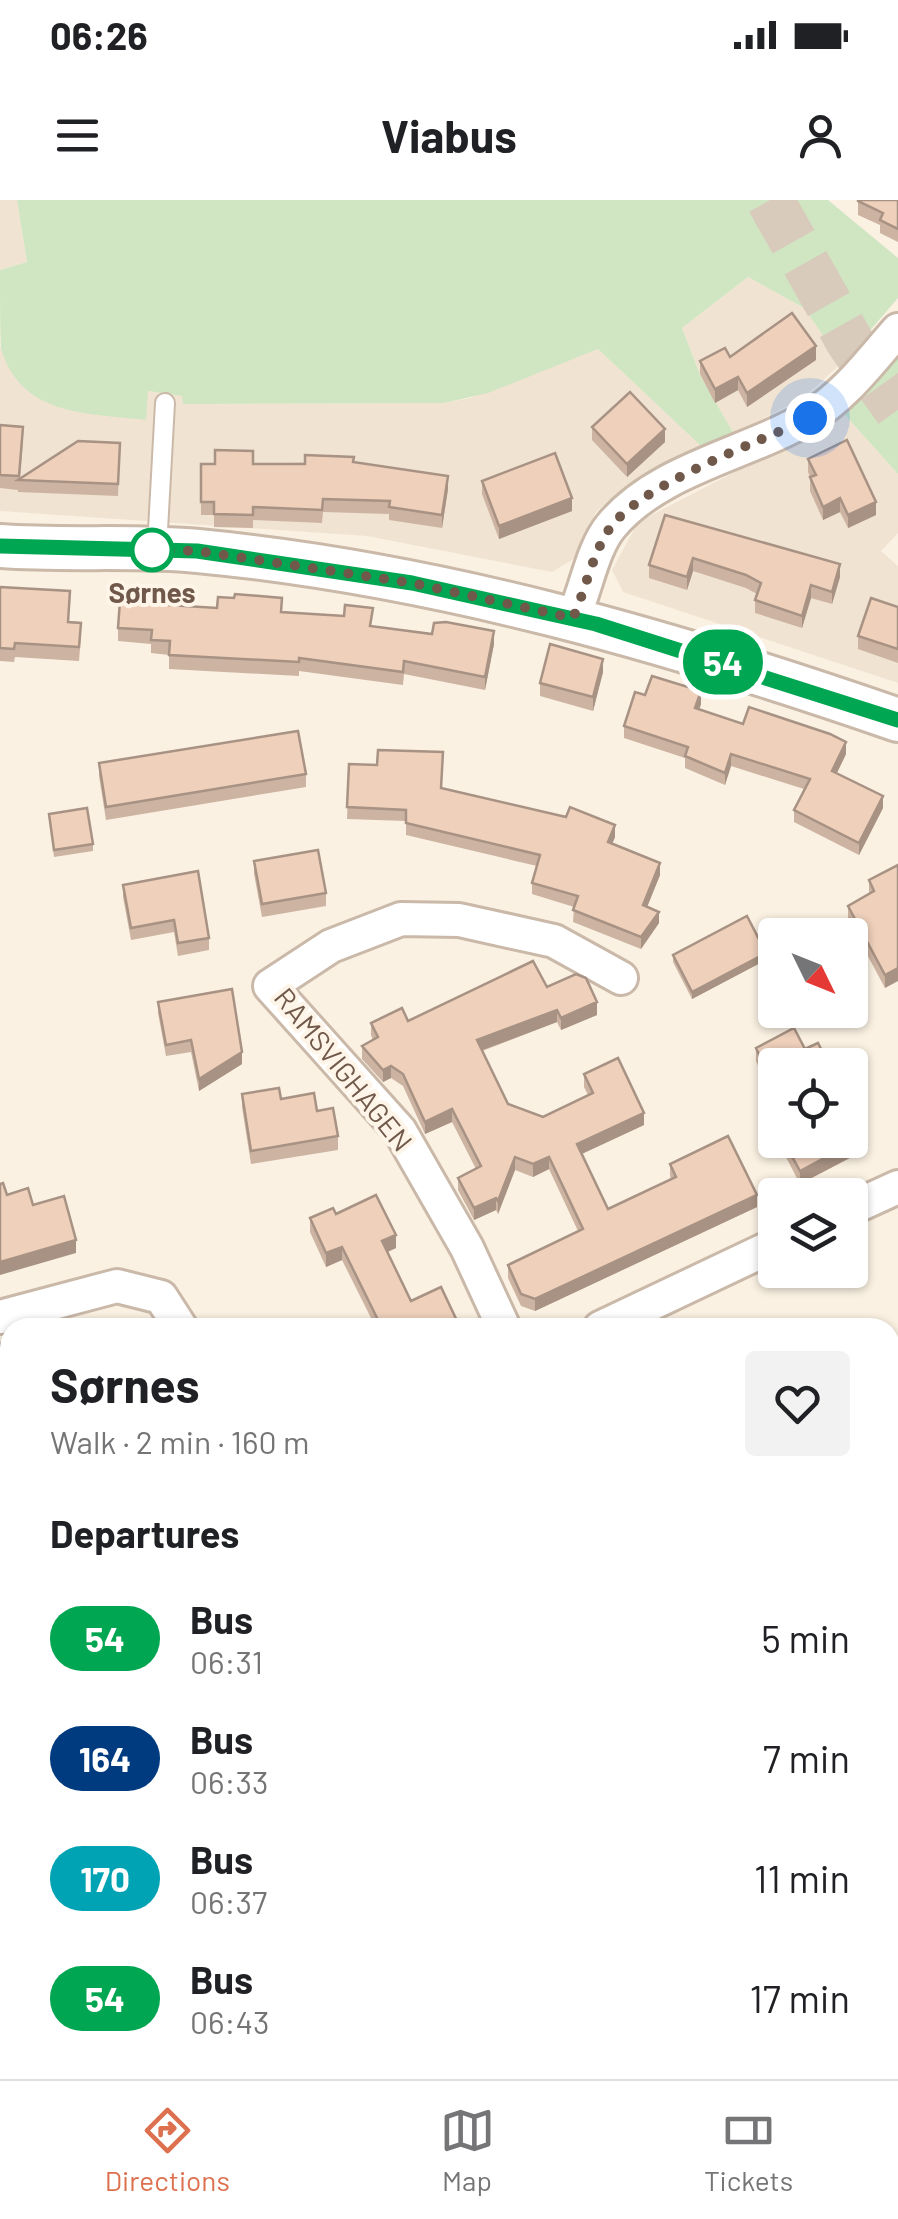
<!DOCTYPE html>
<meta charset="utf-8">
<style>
body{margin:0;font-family:Barlow,sans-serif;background:#f2f2f2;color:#202124;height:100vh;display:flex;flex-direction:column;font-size:38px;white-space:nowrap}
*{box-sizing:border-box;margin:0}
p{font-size:32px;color:#757577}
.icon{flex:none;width:55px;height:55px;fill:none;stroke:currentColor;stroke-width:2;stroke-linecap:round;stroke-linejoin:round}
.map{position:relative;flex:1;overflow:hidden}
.panel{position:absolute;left:0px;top:1118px;width:900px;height:762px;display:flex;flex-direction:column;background:#fff;border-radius:30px 30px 0 0;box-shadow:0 2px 8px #0004}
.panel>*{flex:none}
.badge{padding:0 20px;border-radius:32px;font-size:35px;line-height:65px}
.needle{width:65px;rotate:133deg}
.fabs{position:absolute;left:758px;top:718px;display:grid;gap:20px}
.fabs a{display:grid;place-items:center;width:110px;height:110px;border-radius:10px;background:#fff;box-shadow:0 2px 8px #0004;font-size:50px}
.you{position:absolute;width:50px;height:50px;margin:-25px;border:8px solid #fff;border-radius:50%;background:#1a73e8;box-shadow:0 0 0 15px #1a73e833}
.map>.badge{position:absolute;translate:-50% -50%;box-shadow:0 0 0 5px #fff}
h2{padding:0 50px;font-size:38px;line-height:90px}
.round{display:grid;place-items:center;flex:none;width:105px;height:105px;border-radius:10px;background:#f2f2f2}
.head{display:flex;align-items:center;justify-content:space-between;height:170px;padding:0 50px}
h1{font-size:48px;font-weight:700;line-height:75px}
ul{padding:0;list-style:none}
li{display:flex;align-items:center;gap:30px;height:120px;padding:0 50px}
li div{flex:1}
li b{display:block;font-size:38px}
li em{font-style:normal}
li .badge{min-width:110px;font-weight:700;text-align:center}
.status{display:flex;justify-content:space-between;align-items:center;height:70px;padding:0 50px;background:#fff;direction:ltr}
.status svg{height:28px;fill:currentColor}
header{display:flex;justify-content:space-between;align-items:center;height:130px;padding:0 50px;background:#fff;font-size:45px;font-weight:700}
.dock{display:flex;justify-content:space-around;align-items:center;height:140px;border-top:2px solid #e0e0e0;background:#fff;font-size:28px;color:#757577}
.dock a{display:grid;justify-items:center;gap:5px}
.dock .on{color:#dd714f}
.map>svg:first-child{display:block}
.residential{fill:#f1e3d1}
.green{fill:#d0e6c2}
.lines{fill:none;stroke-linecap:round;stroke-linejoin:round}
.secondary-tunnel{stroke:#d8cbbc;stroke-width:48;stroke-dasharray:48 24;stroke-linecap:butt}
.service-casing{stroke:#cab9a9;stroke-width:22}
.minor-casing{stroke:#cab9a9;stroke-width:38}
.tertiary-casing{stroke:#cab9a9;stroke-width:48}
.service{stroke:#fff;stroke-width:18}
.minor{stroke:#fff;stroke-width:32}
.tertiary{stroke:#fff;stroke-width:42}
.wall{fill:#cdb3a1}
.shaded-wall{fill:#a79283}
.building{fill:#eed0bb;stroke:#a79283;stroke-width:2.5}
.line-casing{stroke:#fff;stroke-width:22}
.line{stroke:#00a651;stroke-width:15}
.walk{stroke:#70584a;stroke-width:10;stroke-dasharray:0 18}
.stop-dot{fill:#fff;stroke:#00a651;stroke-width:5}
.labels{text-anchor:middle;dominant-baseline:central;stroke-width:8;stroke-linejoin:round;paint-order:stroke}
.stop-label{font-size:28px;font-weight:bold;fill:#70584a;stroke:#fef5e8}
.street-label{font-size:28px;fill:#70584a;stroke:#fef5e8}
</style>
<div class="status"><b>06:26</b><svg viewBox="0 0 49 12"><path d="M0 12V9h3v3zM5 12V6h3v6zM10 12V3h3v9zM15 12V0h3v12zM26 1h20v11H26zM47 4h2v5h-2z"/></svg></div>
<header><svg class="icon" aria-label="menu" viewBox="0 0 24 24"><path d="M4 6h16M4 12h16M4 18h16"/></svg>Viabus<svg class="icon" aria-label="person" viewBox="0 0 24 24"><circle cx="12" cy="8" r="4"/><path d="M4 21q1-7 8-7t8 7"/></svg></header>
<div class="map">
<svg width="898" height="1879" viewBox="0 0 898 1879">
<rect width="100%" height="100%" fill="#faf1e2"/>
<g class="residential">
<path d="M0,0h17l10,62 -27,8z"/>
<path d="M748,77l56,31 38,55 -38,34 -70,37 -34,-59 -18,-47z"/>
<path d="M0,146l15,32 130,42 2,-29 36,5 1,8 260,-1 26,-5 128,-49 104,98 -93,53 -13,12 -19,45 -25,15 -185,-36 -367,-25z"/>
<path d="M845,215l53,59v59l-17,18 17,15v117l-275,-91 -11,-22 26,-48z"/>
</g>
<g class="green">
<path d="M17,0h811l70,58v40l-56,65 -38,-55 -56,-31 -66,51 18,47 34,59 -32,13 -104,-98 -110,44 -44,10 -261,1 -1,-8 -34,-5 -2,29c-58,-7 -124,-3 -145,-71 -1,-23 -1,-55 -1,-79l27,-8z"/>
<path d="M898,155v119l-53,-59z"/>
<path d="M898,1213v514l-8,2v-515z"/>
<path d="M306,1870h144l8,9h-149z"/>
<path d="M491,1870h112l6,9h-130z"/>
</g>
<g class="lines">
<path class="secondary-tunnel" d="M770,0l80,142 48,68"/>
<defs>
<g id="service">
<path d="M157,348l8,-145"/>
<path d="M0,1393l10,-3"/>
<path d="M890,1831l8,-1"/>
</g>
<g id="minor">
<path d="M573,418c13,-28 19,-69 38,-92 48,-58 138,-72 200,-110 35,-21 60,-56 87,-86"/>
<path d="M850,1009l48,-22"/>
<path d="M0,1117l117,-31 44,11 20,31"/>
<path d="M504,1128l-37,-80 -67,-117 -130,-145 61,-40 70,-27 58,1 95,21 67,37"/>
<path d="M600,1128l175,-83"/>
<path d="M0,1542l10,-13"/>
</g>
<path id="tertiary" d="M0,346c66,5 132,-1 198,5 240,23 472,90 700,169"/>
</defs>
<use href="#service" class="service-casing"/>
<use href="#minor" class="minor-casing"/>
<use href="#tertiary" class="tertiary-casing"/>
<use href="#service" class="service"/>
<use href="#minor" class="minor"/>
<use href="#tertiary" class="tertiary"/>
</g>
<g class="wall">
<path d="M898,0v42l-18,-9v-8l-22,-10v-14z"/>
<path d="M730,157l86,3 -69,47 -9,-17 -23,13 -15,-29v-13z"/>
<path d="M0,225l23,15 -3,38 100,-35 -2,53 -100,-4v-2l-18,-2z"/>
<path d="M592,227l73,15 -38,35 -35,-37z"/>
<path d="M808,259l68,56 -28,13 -8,-16 -17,8 -13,-29v-14l-2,-5z"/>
<path d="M353,262l95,27 -6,39 -53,-8v-6l-66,-2 -1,11 -69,-3v8l-39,-1v-12h-13v-13l14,-38z"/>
<path d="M482,281l90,30 -73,28 -17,-45z"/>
<path d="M665,315l175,62 -8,27 -21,-6 -9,30 -47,-15v-13l2,-6 -11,-6 -53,-17 -6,19 -38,-12v-13z"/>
<path d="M0,387l69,35 12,14 -2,25 -64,-4 -1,5 -14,-1z"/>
<path d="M169,405l113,7 212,32 -9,46 -81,-16 -1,11 -104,-14v5l-130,-7v-14l-18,-2v-9l-33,-3v-13z"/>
<path d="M898,407v56l-40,-14v-13z"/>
<path d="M603,472l-10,39 -53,-15v-13z"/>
<path d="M645,495l56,9 -2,6 147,44 -9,19 46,35 -24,47 -65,-33v-12l10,-21 -73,-23 -6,19 -40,-17v-10l-61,-20v-12z"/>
<path d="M99,563l207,11v13l-200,33 -7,-44z"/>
<path d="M349,564l266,73 -3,7 48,31 -13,32 12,16 -18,26 -68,-27 1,-15 -42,-13v-11l5,-17 -131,-31v-14l-59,-2z"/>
<path d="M49,614l44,30v7l-39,6z"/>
<path d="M254,661l72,32v13l-64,11 -8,-43z"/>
<path d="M898,665l-13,123 -37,-69v-13l21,-12v-14z"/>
<path d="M123,685l86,53v12l-31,6 -4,-24 -43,8 -8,-43z"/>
<path d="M673,755l93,5 -74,39 -19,-37z"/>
<path d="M547,787l50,28 -36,15 -4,-8 -75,29 26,53 35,13 45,-22 -4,-8v-13l60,51 -62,29 26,55 63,-30 -1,-3v-12l87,43 -222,104 -14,-5 -13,-28v-13l70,-34 -29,-62 -16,8 -18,-7 -17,44 -2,-4 -22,10 -16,-30v-12l18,-9 -24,-47 -27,12 -22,-48 -12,-8 -8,4 -21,-23v-13l11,-6 -2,-5v-12l37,-2z"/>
<path d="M158,802l84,62 -43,27 -8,-39 -25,4 -8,-43z"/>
<path d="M756,848l49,1 -30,16v39l-19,-43z"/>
<path d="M242,894l39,5 57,37v14l-87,14 -9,-57z"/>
<path d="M777,940h73l13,11 -63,33z"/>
<path d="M336,1014l60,34 -8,4 23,49 47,27h-82l-34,-68 -16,7 -16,-35v-14z"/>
<path d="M10,1649v49l-5,-23v-25z"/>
</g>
<g class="shaded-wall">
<path d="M816,146v14l-69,47v-14z"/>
<path d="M738,177v13l-23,13v-14z"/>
<path d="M665,229v13l-38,35v-13z"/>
<path d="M448,276v13l-6,39v-13z"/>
<path d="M572,298v13l-73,28v-13z"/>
<path d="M840,298v14l-17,8v-13z"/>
<path d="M876,302v13l-28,13v-13z"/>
<path d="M693,358v13l-6,19v-13z"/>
<path d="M840,364v13l-8,27v-12z"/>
<path d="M811,385v13l-9,30v-12z"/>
<path d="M494,431v13l-9,46v-13z"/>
<path d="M603,459v13l-10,39v-14z"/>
<path d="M701,491v13l-6,17v-13z"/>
<path d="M846,542v12l-14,29v-12z"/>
<path d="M731,554v12l-6,19v-12z"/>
<path d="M883,596v12l-24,47v-12z"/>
<path d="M615,625v12l-7,17v-12z"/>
<path d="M660,663v12l-17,42v-12z"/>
<path d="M659,712v11l-18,26v-12z"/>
<path d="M766,753v7l-74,39v-7z"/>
<path d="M898,768v13l-13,7v-13z"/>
<path d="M597,802v13l-36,15v-12z"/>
<path d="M557,810v12l-80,30v-12z"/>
<path d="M242,852v12l-43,27v-12z"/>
<path d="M391,866v12l-8,4v-12z"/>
<path d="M452,909v13l-27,12v-12z"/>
<path d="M644,913v12l-67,31v-12z"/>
<path d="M863,937v14l-63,33v-13z"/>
<path d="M515,957v13l-17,44v-13z"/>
<path d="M549,957v12l-16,8v-13z"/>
<path d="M757,995v12l-222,104v-12z"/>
<path d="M496,998v12l-22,10v-12z"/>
<path d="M396,1035v13l-14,6v-13z"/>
<path d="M76,1040v13l-76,22v-13z"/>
<path d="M342,1047v13l-16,7v-14z"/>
<path d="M10,1206l-1,18 -9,3v-14z"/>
<path d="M10,1350v14l-10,3v-14z"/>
<path d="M110,1870h69l-40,9h-29z"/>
</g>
<g class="building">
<path d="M858,0h40v29l-18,-9 3,-7 -25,-12z"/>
<path d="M792,113l24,33 -69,47 -9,-16 -23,12 -15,-28 25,-13 5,9z"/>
<path d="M630,192l35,37 -38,35 -35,-37z"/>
<path d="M0,225l23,2 -4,49 -19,-1z"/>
<path d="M847,240l29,62 -28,13 -8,-17 -17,9 -13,-30 6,-2 -8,-16z"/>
<path d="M78,241l42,2 -2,41 -100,-4z"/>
<path d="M215,250l38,1v13h52v-9l49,2 -1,5 95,14 -6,39 -53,-8 1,-6 -67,-2 -1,11 -69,-3v8l-39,-1v-12h-13v-38h14z"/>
<path d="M555,253l17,45 -73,28 -17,-45z"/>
<path d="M665,315l175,49 -8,28 -21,-7 -9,31 -47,-16 6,-17 -15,-8 -53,-17 -6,19 -38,-12z"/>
<path d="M0,387l70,4 -2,31 13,1 -2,24 -64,-4 -1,6 -14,-1z"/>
<path d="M121,387l48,4v14l48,3 1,-11 16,1 1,-4 47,4 -1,14 63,4 1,-11 28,3 -3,18 62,8 2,-11 12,-1 48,9 -9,46 -81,-16 -1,11 -104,-14v4l-130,-7 1,-14 -19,-1 1,-10 -34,-2z"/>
<path d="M871,398l27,9v42l-40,-13z"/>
<path d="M550,444l53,15 -10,38 -53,-14z"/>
<path d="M652,476l49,15 -6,17 48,16 6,-17 81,27 16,8 -14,29 51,25 -24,47 -65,-33 16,-31 -79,-25 -6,19 -40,-17 3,-9 -64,-21 11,-34 10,3z"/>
<path d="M298,531l8,43 -200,33 -7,-44z"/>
<path d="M378,550l65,2 -2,36 125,29 4,-10 45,18 -7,17 52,21 -17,42 16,7 -18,25 -68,-27 5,-14 -46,-13 8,-28 -134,-32v-13l-59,-3 2,-43 28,1z"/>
<path d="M87,608l6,36 -39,6 -5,-36z"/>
<path d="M318,650l8,43 -64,11 -8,-43z"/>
<path d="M898,665v103l-13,7 -37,-69 26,-15 -5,-11z"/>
<path d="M198,671l11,67 -31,5 -4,-23 -43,8 -8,-43z"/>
<path d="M747,716l19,37 -74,39 -19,-37z"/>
<path d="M533,761l14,26 29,-13 10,4 11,24 -36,16 -4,-8 -80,30 31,64 35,13 50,-24 -9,-19 34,-16 26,55 -67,31 31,65 68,-32 -6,-13 58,-28 29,59 -222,104 -14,-5 -13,-29 75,-36 -34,-72 -16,7 -18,-7 -17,44 -2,-3 -22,10 -16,-30 23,-12 -29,-57 -27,13 -22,-48 -12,-8 -8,4 -21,-24 16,-9 -7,-14 31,-15 6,13z"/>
<path d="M232,789l10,63 -43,27 -8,-39 -25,5 -8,-43z"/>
<path d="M794,828l11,21 13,-6 11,22h-54v26l-19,-43z"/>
<path d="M279,888l2,11 33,-6 3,18 16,-3 5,28 -87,15 -9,-57z"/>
<path d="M850,913l13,24 -63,34 -17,-31h67z"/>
<path d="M3,983l4,12 21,-7 5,17 31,-9 12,44 -76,22v-78z"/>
<path d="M376,995l20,40 -14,6 29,60 30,-14 17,36 -11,5h-65l-40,-81 -16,6 -16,-35 23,-10 3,6z"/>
<path d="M119,1120l2,8h-29z"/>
<path d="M10,1140v66l-2,1 1,4 -9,2v-70z"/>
<path d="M10,1286v64l-10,3v-64z"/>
<path d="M10,1649v25l-5,-24z"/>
</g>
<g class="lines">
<defs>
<path id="line" d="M0,346l197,5 215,32 184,41 302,96"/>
</defs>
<use href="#line" class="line-casing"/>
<use href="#line" class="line"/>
<path class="walk" d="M152,350l45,1 215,32 161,35c12,-27 19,-62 35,-87 28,-45 151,-89 202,-113"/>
</g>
<circle class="stop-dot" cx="152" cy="350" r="20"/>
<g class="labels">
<g class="stop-label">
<text x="152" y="392">Sørnes</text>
</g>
<g class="street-label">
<text transform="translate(344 869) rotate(51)">RAMSVIGHAGEN</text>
</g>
</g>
</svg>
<div class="fabs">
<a><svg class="needle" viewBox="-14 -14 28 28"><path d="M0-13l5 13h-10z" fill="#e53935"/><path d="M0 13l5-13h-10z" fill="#757577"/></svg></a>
<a><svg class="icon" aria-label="locate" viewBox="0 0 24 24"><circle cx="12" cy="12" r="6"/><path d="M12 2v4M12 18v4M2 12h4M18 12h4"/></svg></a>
<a><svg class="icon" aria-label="layers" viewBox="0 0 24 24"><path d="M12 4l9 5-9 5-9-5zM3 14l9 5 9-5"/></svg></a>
</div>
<div class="you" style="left:810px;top:218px"></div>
<b class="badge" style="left:723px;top:462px;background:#00a651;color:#fff">54</b>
<section class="panel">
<div class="head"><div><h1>Sørnes</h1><p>Walk · 2 min · 160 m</p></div><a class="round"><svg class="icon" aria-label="heart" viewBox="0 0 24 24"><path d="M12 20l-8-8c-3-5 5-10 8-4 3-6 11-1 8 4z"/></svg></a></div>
<h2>Departures</h2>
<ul>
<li><span class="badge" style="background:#00a651;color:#fff">54</span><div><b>Bus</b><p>06:31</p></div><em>5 min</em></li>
<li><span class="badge" style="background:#003b80;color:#fff">164</span><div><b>Bus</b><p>06:33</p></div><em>7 min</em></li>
<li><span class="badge" style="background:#00a3b4;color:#fff">170</span><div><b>Bus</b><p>06:37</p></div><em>11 min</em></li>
<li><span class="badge" style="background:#00a651;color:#fff">54</span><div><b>Bus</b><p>06:43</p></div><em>17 min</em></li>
</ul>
</section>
</div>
<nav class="dock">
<a class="on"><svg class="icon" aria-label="directions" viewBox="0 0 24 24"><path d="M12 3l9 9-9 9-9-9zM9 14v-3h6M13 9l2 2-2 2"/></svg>Directions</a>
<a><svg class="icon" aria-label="map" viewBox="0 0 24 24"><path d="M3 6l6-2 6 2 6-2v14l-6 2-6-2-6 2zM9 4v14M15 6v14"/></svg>Map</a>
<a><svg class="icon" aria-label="tickets" viewBox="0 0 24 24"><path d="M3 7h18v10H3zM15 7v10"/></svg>Tickets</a>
</nav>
